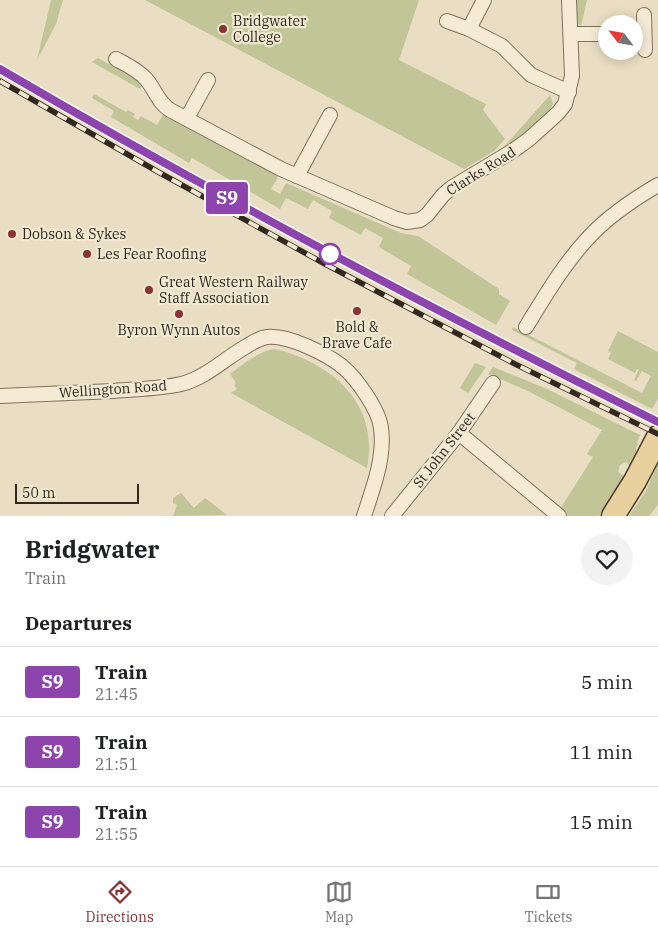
<!DOCTYPE html>
<style>
body{margin:0;font-family:"IBM Plex Serif",serif;background:#f2f2f2;color:#202124;height:100vh;display:flex;flex-direction:column;font-size:19px;white-space:nowrap}
*{box-sizing:border-box;margin:0}
p{font-size:16px;color:#757577}
.icon{flex:none;width:28px;height:28px;fill:none;stroke:currentColor;stroke-width:2;stroke-linecap:round;stroke-linejoin:round}
.map{position:relative;height:516px;overflow:hidden}
.drawer{display:flex;flex-direction:column;background:#fff;flex:1}
.drawer>*{flex:none}
.badge{padding:0 10px;border-radius:4px;font-size:18px;line-height:32px}
.needle{width:32px;rotate:301deg}
.controls{position:absolute;left:598px;top:15px;display:grid;gap:10px}
.controls a{display:grid;place-items:center;width:45px;height:45px;border-radius:50%;background:#fff;box-shadow:0 2px 12px #0003;font-size:25px}
.scale{position:absolute;left:15px;bottom:12px;width:124px;box-sizing:border-box;padding-left:5px;border:2px solid #33281e;border-top:0;font-size:14px;line-height:18px;white-space:nowrap;color:#33281e;-webkit-text-stroke:4px #f1e8d2;paint-order:stroke}
.map>.badge{position:absolute;translate:-50% -50%;box-shadow:0 0 0 2px #fff}
h2{padding:0 25px;font-size:19px;line-height:45px}
.round{display:grid;place-items:center;flex:none;width:52px;height:52px;border-radius:26px;background:#f2f2f2}
.headline{display:flex;align-items:center;justify-content:space-between;height:85px;padding:0 25px}
h1{font-size:24px;font-weight:800;line-height:38px}
ul{padding:0;list-style:none}
li{display:flex;align-items:center;gap:15px;height:70px;padding:0 25px;border-top:1px solid #e0e0e0}
li div{flex:1}
li b{display:block;font-size:19px}
li em{font-style:normal}
li .badge{min-width:55px;font-weight:700;text-align:center}
.menu{display:flex;justify-content:space-around;align-items:center;height:70px;border-top:1px solid #e0e0e0;background:#fff;font-size:14px;color:#757577}
.menu a{display:grid;justify-items:center;gap:2px}
.menu .active{color:#8a3234}
.map>svg:first-child{display:block}
.green{fill:#c1c598}
.lines{fill:none;stroke-linecap:round;stroke-linejoin:round}
.minor-casing{stroke:#816f5c;stroke-width:16}
.primary-casing{stroke:#4f3e30;stroke-width:25}
.minor{stroke:#f5ebd5;stroke-width:14}
.primary{stroke:#e8d19e;stroke-width:22}
.rail-casing{stroke:#33281e;stroke-width:5.5}
.rail{stroke:#f1e8d2;stroke-width:4;stroke-dasharray:11;stroke-linecap:butt}
.line-casing{stroke:#fff;stroke-width:11}
.line{stroke:#8e44ad;stroke-width:8}
.poi-dot{fill:#8a3234;stroke:#f1e8d2;stroke-width:2}
.stop-dot{fill:#fff;stroke:#8e44ad;stroke-width:2.5}
.labels{text-anchor:middle;dominant-baseline:central;stroke-width:4.5;stroke-linejoin:round;paint-order:stroke}
.poi-label{font-size:14px;fill:#33281e;stroke:#f1e8d2;text-anchor:start}
.street-label{font-size:14px;fill:#33281e;stroke:#f1e8d2}
</style>
<div class="map">
<svg width="658" height="516" viewBox="0 0 658 516">
<rect width="100%" height="100%" fill="#e9ddc3"/>
<g class="green">
<path d="M51,0h12l-7,24 -19,36z"/>
<path d="M145,0h274l-20,60 87,44 -3,6 22,29 -11,12 -30,18z"/>
<path d="M576,0h11l-6,26 -4,-2z"/>
<path d="M98,58l43,24 2,2 -3,5 -48,-27z"/>
<path d="M94,94l32,18 2,-2 7,4 -2,3 5,3 3,-4 16,9 7,-12 113,60v6l-6,10 9,5 6,-11 115,50 17,3 81,53v5l11,7 -14,24 -89,-51 4,-8 -32,-19 4,-9 -18,-10 -4,7 -32,-17 3,-7 -19,-11 -5,9 -22,-11 -6,11 -88,-51 -3,5 -78,-46 3,-6 -22,-13z"/>
<path d="M550,95l3,8c-3,16 -39,38 -52,47z"/>
<path d="M513,327l129,66 9,-17 -9,-5 -6,10 -2,-1 5,-11h-2l-2,4 -27,-14 3,-6 -3,-2 10,-20 40,21v47l-6,10 -78,-40 3,-6 -65,-33z"/>
<path d="M275,349c58,14 105,56 92,119l-136,-75 6,-4 -3,-4 2,-2 -6,-9c13,-9 28,-23 45,-25z"/>
<path d="M475,363l11,4 -18,26 -8,-5z"/>
<path d="M493,367l54,22 93,46c-5,11 -3,22 -9,32l-5,-5 -6,3 -2,7 6,4 -25,40h-31l-8,-7 33,-52 -6,-3 15,-24 -74,-39 -40,-17z"/>
<path d="M658,464v41l-9,11h-20l17,-25z"/>
<path d="M181,493l13,15 11,-10 22,17 -54,1 4,-11 -4,-2v-5z"/>
</g>
<g class="lines">
<defs>
<g id="minor">
<path d="M644,15l1,35"/>
<path d="M447,21l22,8 33,17 29,29 38,17"/>
<path d="M469,29l15,-29"/>
<path d="M571,34h35"/>
<path d="M116,59c11,6 22,11 30,20 9,10 12,24 24,31l111,59 113,49 13,4 13,-2 7,-5 16,-20 8,-7 63,-38 14,-10 30,-27 7,-9 7,-28 -3,-76"/>
<path d="M187,118l21,-38"/>
<path d="M297,176l33,-61"/>
<path d="M526,327c19,-31 39,-65 64,-91 19,-20 44,-37 68,-51"/>
<path d="M0,396c38,-2 76,-3 114,-5 22,-2 45,-2 67,-7 25,-6 44,-26 66,-38 6,-4 13,-8 20,-9 22,-2 60,17 76,30 14,12 36,43 38,61 4,30 -8,60 -17,88"/>
<path d="M459,433l100,83"/>
<path d="M392,516l67,-83 34,-50"/>
</g>
<path id="primary" d="M613,516l22,-35 23,-44"/>
</defs>
<use href="#minor" class="minor-casing"/>
<use href="#primary" class="primary-casing"/>
<use href="#minor" class="minor"/>
<use href="#primary" class="primary"/>
<defs>
<g id="rail">
<path d="M0,69c215,126 435,242 658,353"/>
<path d="M0,81l160,92 165,91 190,100 143,70"/>
</g>
</defs>
<use href="#rail" class="rail-casing"/>
<use href="#rail" class="rail"/>
</g>
<g class="lines">
<defs>
<path id="line" d="M0,69c215,126 435,242 658,353"/>
</defs>
<use href="#line" class="line-casing"/>
<use href="#line" class="line"/>
</g>
<g class="poi-dot">
<circle cx="223" cy="29" r="5"/>
<circle cx="12" cy="234" r="5"/>
<circle cx="87" cy="254" r="5"/>
<circle cx="149" cy="290" r="5"/>
<circle cx="357" cy="311" r="5"/>
<circle cx="179" cy="314" r="5"/>
</g>
<circle class="stop-dot" cx="330" cy="254" r="10"/>
<g class="labels">
<g class="poi-label">
<text x="233" y="21">Bridgwater<tspan x="233" dy="16">College</tspan></text>
<text x="22" y="234">Dobson &amp; Sykes</text>
<text x="97" y="254">Les Fear Roofing</text>
<text x="159" y="282">Great Western Railway<tspan x="159" dy="16">Staff Association</tspan></text>
<text x="357" y="327" text-anchor="middle">Bold &amp;<tspan x="357" dy="16">Brave Cafe</tspan></text>
<text x="179" y="330" text-anchor="middle">Byron Wynn Autos</text>
</g>
<g class="street-label">
<text transform="translate(481 171) rotate(-32)">Clarks Road</text>
<text transform="translate(113 389) rotate(-4)">Wellington Road</text>
<text transform="translate(444 450) rotate(-52)">St John Street</text>
</g>
</g>
</svg>
<div class="controls">
<a><svg class="needle" viewBox="-14 -14 28 28"><path d="M0-13l5 13h-10z" fill="#e53935"/><path d="M0 13l5-13h-10z" fill="#757577"/></svg></a>
</div>
<div class="scale">50 m</div>
<b class="badge" style="left:227px;top:198px;background:#8e44ad;color:#fff">S9</b>
</div>
<section class="drawer">
<div class="headline"><div><h1>Bridgwater</h1><p>Train</p></div><a class="round"><svg class="icon" aria-label="heart" viewBox="0 0 24 24"><path d="M12 20l-8-8c-3-5 5-10 8-4 3-6 11-1 8 4z"/></svg></a></div>
<h2>Departures</h2>
<ul>
<li><span class="badge" style="background:#8e44ad;color:#fff">S9</span><div><b>Train</b><p>21:45</p></div><em>5 min</em></li>
<li><span class="badge" style="background:#8e44ad;color:#fff">S9</span><div><b>Train</b><p>21:51</p></div><em>11 min</em></li>
<li><span class="badge" style="background:#8e44ad;color:#fff">S9</span><div><b>Train</b><p>21:55</p></div><em>15 min</em></li>
</ul>
</section>
<nav class="menu">
<a class="active"><svg class="icon" aria-label="directions" viewBox="0 0 24 24"><path d="M12 3l9 9-9 9-9-9zM9 14v-3h6M13 9l2 2-2 2"/></svg>Directions</a>
<a><svg class="icon" aria-label="map" viewBox="0 0 24 24"><path d="M3 6l6-2 6 2 6-2v14l-6 2-6-2-6 2zM9 4v14M15 6v14"/></svg>Map</a>
<a><svg class="icon" aria-label="tickets" viewBox="0 0 24 24"><path d="M3 7h18v10H3zM15 7v10"/></svg>Tickets</a>
</nav>
